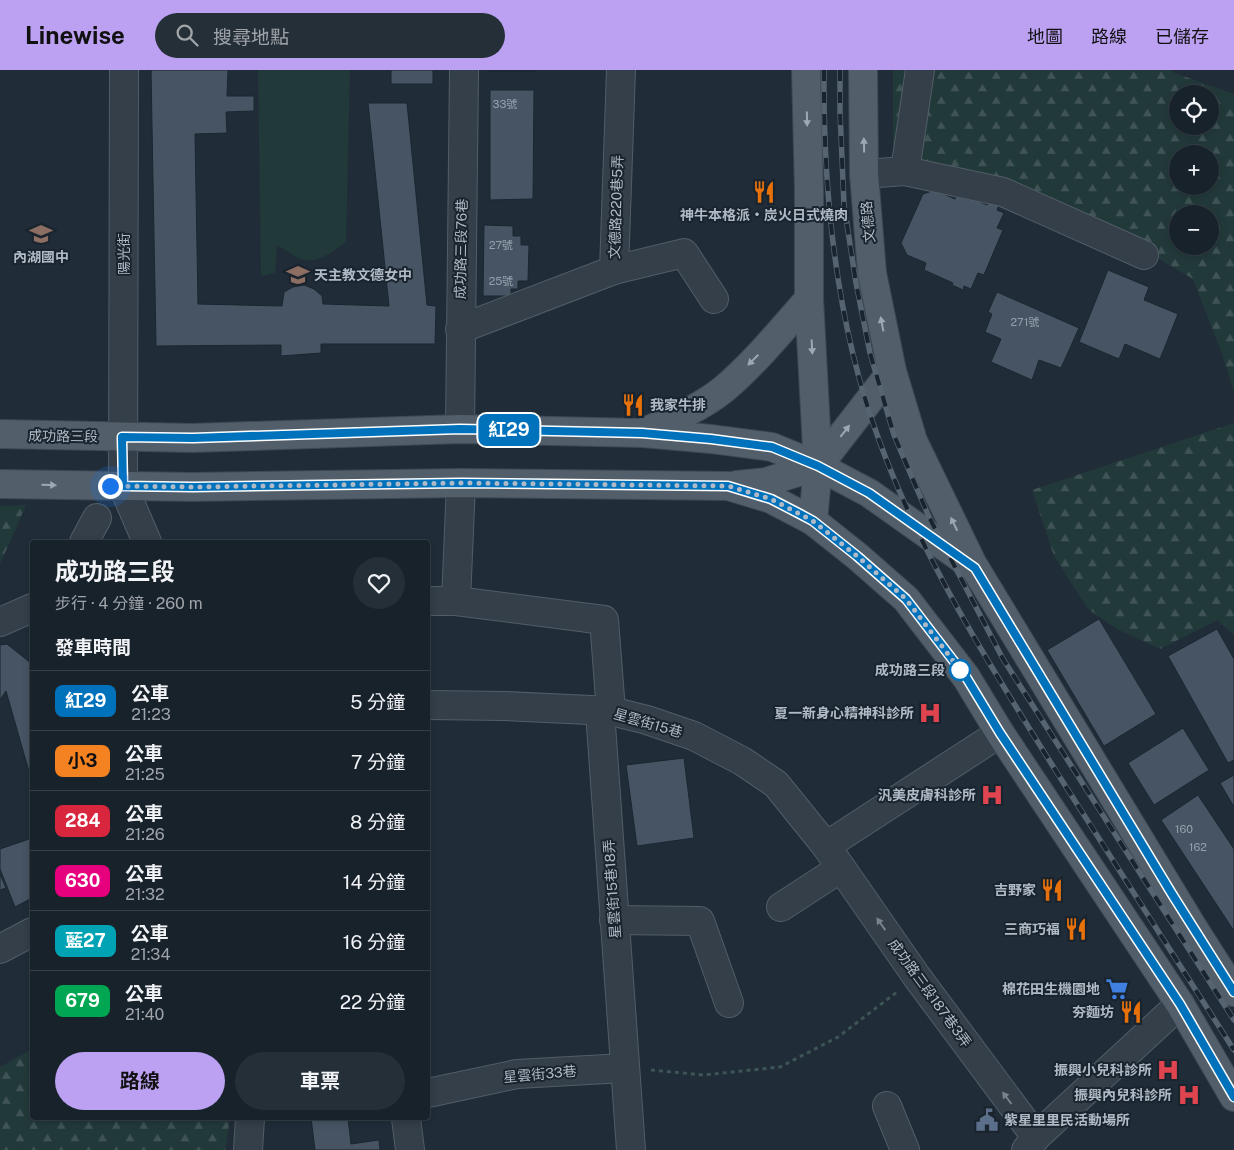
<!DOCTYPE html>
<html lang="zh-TW">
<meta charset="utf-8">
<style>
body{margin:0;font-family:"Public Sans","Noto Sans TC",sans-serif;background:#252f37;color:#f1f3f6;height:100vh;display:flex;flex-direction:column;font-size:19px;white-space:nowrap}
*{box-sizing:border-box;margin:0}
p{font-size:16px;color:#9fa4a9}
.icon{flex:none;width:28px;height:28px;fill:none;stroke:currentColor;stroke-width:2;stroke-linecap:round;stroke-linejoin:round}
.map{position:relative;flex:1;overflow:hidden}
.side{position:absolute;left:30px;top:470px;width:400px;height:580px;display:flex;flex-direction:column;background:#18222b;border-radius:5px;box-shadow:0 2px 8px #0003,0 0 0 1px #363f47}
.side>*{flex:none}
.badge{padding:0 10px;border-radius:8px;font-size:18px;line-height:32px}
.fabs{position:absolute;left:1169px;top:15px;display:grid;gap:10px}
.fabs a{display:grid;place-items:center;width:50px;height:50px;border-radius:50%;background:#18222b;box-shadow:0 2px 8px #0003,0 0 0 1px #363f47;font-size:25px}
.you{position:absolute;width:25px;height:25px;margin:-12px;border:4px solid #fff;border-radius:50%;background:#1a73e8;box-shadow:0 0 0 8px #1a73e833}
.map>.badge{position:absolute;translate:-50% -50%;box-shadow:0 0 0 2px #fff}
h2{padding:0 25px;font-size:19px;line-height:45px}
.round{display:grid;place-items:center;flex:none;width:52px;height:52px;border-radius:26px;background:#252f37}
.summary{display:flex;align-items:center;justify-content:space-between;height:85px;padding:0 25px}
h1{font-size:24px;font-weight:700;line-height:38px}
.action{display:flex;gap:10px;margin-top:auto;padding:10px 25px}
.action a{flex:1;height:58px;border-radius:30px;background:#bca0f2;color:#111;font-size:20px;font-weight:700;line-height:58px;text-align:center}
.action a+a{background:#252f37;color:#f1f3f6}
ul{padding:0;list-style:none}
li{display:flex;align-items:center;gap:15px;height:60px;padding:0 25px;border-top:1px solid #363f47}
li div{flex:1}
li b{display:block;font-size:19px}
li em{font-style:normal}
li .badge{min-width:55px;font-weight:700;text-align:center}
header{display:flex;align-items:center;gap:30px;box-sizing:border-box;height:70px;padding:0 25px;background:#bca0f2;color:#111}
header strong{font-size:24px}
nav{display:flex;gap:28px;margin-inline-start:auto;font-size:18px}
.search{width:350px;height:45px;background:#252f37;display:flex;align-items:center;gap:12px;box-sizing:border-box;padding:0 18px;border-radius:28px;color:#9fa4a9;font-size:19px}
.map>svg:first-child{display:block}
.forest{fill:url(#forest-firs);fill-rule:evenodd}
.pitch{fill:#22393a}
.building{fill:#465463;stroke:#1b2630}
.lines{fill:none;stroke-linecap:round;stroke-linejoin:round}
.minor-casing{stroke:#525d67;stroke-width:30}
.major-casing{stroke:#3d4853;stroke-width:30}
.path{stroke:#3d5555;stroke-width:3;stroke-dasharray:4 4;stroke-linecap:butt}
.minor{stroke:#343f4a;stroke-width:28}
.major{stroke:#525e6a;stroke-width:28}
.rail-casing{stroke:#566371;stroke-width:5.5}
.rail{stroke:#1a242e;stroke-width:4;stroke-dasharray:11;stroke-linecap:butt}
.oneway{fill:#9ca8b4}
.oneway2{fill:#78838e}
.line-casing{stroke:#fff;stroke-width:11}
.line{stroke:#0072bc;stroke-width:8}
.walk{stroke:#afbac6;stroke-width:5;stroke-dasharray:0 9}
.stop-dot{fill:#fff;stroke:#0072bc;stroke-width:2.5}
.labels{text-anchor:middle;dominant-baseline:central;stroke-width:4;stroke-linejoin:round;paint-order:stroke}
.number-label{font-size:11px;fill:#95a0ad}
.street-label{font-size:14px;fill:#afbac6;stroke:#1a242e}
.poi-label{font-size:14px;font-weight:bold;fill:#afbac6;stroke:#1a242e;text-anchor:end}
.stop-label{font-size:14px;font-weight:bold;fill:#afbac6;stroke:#1a242e;text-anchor:end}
</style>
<header>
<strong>Linewise</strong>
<div class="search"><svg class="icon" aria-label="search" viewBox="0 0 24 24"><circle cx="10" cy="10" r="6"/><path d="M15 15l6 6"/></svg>搜尋地點</div>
<nav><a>地圖</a><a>路線</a><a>已儲存</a></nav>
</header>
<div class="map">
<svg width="1234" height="1080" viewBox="0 0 1234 1080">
<defs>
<pattern id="forest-firs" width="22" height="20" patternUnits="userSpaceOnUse" patternTransform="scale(1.25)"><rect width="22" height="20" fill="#22393a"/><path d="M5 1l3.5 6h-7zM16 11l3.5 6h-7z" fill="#405455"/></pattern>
</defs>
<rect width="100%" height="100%" fill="#202d39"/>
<g class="forest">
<path d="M893,0h279v2l62,22v297l-13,-40 -28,-72 -47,-28 -253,-92zM1178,24h32v32h-32zM1178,84h32v32h-32zM1178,144h32v32h-32z"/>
<path d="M1234,353v212l-17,-15 -57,29 -43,-20 -29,-20 -34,-53 -22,-66z"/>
<path d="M26,435l-26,59v-58z"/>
<path d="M32,979v69h198l-5,32h-225v-83z"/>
</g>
<path class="pitch" d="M258,0h92l-4,172c-14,10 -30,24 -48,16 -7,-4 -14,-9 -21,-13l-2,28 -14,3z"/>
<g class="building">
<path d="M151,0h77l-1,26h27v15l-28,1 1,21 -32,1 3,170 84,2 2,-14 9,-5 11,-2 10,4 8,7 1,8 66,2 -21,-203h39l20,202 9,1 -1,38h-114v9l-40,3v-11l-125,1z"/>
<rect x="391" y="0" width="42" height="14"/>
<rect x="490" y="0" width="45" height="1"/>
<path d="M490,20h44l-1,109 -43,1z"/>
<path d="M935,120l20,9 3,-7 29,13 2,-4 10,4 -2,5 7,3 -7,15 6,2 -19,45 -6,-2 -7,16 -7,-3 -1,4 -11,-5 1,-2 -29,-13 2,-7 -19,-8 -6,-12 22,-49z"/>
<path d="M484,155l29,1v10h8v9h8l-1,36h-10v8h-7v7h-28z"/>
<path d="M1108,200l41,17 -5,13 34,14 -18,45 -35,-15 -6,15 -40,-17z"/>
<path d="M997,222l82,36 -18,40 -22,-8 -7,20 -41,-18 10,-23 -16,-7 7,-18 -4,-2z"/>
<path d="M1099,549l57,95 -52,32 -57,-96z"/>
<path d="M1217,559l17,30v101l-6,3 -60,-107z"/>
<path d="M7,574l25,20v118l-26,-91 -6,9v-55z"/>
<path d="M1183,658l26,42 -55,35 -26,-42z"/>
<path d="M684,688l10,80 -57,8 -11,-81z"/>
<path d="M1234,705v32l-14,-24z"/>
<path d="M1198,725l36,54v82l-73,-111z"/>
<path d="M32,768v60l-17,9 -15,-38v-20z"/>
<path d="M0,804l6,14 -6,2z"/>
<path d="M311,1048h37l3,26 28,-4 1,10h-65z"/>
</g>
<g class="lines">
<defs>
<g id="minor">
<path d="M124,0l-1,416 24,56"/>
<path d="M905,101l15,-101"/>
<path d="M864,104l41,-3 98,21 141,63"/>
<path d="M614,200l70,-17 30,46"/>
<path d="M460,259l154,-59 7,-200"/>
<path d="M460,359l4,-359"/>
<path d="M84,472l13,-24"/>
<path d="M428,531h28l148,19 7,91"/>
<path d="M456,531l5,-118"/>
<path d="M0,552l32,-14"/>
<path d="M428,635l77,1 106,5 36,9 47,16 48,25 34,23 50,62 91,131 119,160"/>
<path d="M600,641l31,439"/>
<path d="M826,776l174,-113"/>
<path d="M781,837l60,-39"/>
<path d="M614,850l86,1 29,82"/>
<path d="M0,879l32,-17"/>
<path d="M428,1023l89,-19 107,-6"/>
<path d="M887,1036l18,44"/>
<path d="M406,1048l4,32"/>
<path d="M248,1080l2,-32"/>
<path d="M1026,1080l10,-13 144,-133"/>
</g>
<g id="major">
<path d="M806,0l3,121v108l9,167 -5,55"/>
<path d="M863,0l1,104 8,99 20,98 21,70 60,124"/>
<path d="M646,361c26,-11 56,-24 78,-42 30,-25 59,-61 85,-90"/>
<path d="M0,364l193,4 267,-9 183,4 68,6 61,8 46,19 51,27 106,75 217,358 42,66"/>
<path d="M0,414l193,3 268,-4 267,3 43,13 42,22 44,35 49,43 60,78 34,56 180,271 54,93"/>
<path d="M737,415l29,-3 52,-16 74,-95"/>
</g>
</defs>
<use href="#minor" class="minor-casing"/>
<use href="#major" class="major-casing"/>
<path class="path" d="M651,1000l53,5 76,-8 58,-30 59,-45"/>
<use href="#minor" class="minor"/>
<use href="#major" class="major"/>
<defs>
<g id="rail">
<path d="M824,0c-1,123 12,254 55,370 44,121 114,231 182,339 58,90 115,181 173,271"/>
<path d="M840,0v42l4,93 12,78 14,70 24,82 35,82 74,142 231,361"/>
</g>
</defs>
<use href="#rail" class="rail-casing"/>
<use href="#rail" class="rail"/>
</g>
<defs><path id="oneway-solid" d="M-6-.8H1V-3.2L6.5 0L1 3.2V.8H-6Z" transform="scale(1.25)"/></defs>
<g class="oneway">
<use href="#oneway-solid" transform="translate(807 49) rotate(89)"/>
<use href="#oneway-solid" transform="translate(864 75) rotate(-91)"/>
<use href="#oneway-solid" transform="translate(882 254) rotate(-101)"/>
<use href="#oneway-solid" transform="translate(812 277) rotate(87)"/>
<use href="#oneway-solid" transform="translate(753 290) rotate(135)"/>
<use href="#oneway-solid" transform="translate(845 361) rotate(-52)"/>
<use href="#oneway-solid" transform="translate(49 415) rotate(1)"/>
<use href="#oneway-solid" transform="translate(954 454) rotate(-116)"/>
</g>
<g class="oneway2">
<use href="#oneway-solid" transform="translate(881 854) rotate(-125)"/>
<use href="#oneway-solid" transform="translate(1007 1028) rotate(-127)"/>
</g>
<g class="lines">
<defs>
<path id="line" d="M1234,922l-62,-98 -197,-326 -106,-75 -51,-27 -46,-19 -61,-8 -69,-6 -182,-4 -267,9 -71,-1 1,49 70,1 268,-4 267,3 43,13 29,15 13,7 44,35 49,43 60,78 34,56 180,271 54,93"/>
</defs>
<use href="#line" class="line-casing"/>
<use href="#line" class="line"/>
<path class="walk" d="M110,416l83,1 268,-4 267,3 43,13 42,22 44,35 49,43 54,71"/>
</g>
<defs>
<symbol id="restaurant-bare" viewBox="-9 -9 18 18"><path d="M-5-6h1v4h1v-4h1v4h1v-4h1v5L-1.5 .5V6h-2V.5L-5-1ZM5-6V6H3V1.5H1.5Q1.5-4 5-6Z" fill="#e8710a" stroke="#1a242e" stroke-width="2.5" paint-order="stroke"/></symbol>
<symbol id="school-bare" viewBox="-9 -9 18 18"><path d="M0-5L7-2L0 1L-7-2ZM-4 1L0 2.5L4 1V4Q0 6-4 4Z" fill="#8d6e63" stroke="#1a242e" stroke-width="2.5" paint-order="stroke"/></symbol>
<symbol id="hospital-bare" viewBox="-9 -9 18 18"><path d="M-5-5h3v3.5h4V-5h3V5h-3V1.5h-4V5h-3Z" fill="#e0444e" stroke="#1a242e" stroke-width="2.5" paint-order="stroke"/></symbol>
<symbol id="supermarket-bare" viewBox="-9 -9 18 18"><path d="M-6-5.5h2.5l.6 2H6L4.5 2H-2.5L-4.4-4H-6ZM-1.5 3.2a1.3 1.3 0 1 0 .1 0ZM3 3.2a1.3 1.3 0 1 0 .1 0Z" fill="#3f7fe0" stroke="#1a242e" stroke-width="2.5" paint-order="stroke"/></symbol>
<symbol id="civic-bare" viewBox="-9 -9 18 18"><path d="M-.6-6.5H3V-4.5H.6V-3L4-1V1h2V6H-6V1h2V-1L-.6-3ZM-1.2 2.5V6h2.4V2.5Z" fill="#5c6f8a" stroke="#1a242e" stroke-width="2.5" paint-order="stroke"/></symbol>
</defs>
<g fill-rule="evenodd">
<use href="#restaurant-bare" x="748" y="106" width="32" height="32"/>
<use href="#school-bare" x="25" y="148" width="32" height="32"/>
<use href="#school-bare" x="282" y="189" width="32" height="32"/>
<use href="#restaurant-bare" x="617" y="319" width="32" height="32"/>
<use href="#hospital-bare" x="914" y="627" width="32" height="32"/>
<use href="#hospital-bare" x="976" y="709" width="32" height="32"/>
<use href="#restaurant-bare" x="1036" y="804" width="32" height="32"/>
<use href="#restaurant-bare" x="1060" y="843" width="32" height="32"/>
<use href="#supermarket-bare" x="1101" y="903" width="32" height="32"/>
<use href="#restaurant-bare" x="1115" y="926" width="32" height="32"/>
<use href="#hospital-bare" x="1152" y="984" width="32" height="32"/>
<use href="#hospital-bare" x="1173" y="1009" width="32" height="32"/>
<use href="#civic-bare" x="971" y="1034" width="32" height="32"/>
</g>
<circle class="stop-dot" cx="960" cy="600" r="10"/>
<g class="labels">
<g class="number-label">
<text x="505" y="34">33號</text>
<text x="501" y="175">27號</text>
<text x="501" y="211">25號</text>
<text x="1025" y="252">271號</text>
<text x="1184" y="759">160</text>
<text x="1198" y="777">162</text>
</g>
<g class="street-label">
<text transform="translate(616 137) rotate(-88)">文德路220巷5弄</text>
<text transform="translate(868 152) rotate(-95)">文德路</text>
<text transform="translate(461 179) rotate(-89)">成功路三段76巷</text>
<text transform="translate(124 184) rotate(-90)">陽光街</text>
<text transform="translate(63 366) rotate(1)">成功路三段</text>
<text transform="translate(648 653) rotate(16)">星雲街15巷</text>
<text transform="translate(612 819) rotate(-94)">星雲街15巷18弄</text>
<text transform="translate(930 923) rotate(54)">成功路三段187巷3弄</text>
<text transform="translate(540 1004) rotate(-5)">星雲街33巷</text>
</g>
<g class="poi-label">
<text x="764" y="145" text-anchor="middle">神牛本格派‧炭火日式燒肉</text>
<text x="41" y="187" text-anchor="middle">內湖國中</text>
<text x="314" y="205" text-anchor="start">天主教文德女中</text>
<text x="650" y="335" text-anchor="start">我家牛排</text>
<text x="914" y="643">夏一新身心精神科診所</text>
<text x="976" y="725">汎美皮膚科診所</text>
<text x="1036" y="820">吉野家</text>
<text x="1060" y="859">三商巧福</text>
<text x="1100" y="919">棉花田生機園地</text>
<text x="1114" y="942">夯麵坊</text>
<text x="1152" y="1000">振興小兒科診所</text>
<text x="1172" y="1025">振興內兒科診所</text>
<text x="1004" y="1050" text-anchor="start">紫星里里民活動場所</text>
</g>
<g class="stop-label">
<text x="945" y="600">成功路三段</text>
</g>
</g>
</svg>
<div class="fabs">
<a><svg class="icon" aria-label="locate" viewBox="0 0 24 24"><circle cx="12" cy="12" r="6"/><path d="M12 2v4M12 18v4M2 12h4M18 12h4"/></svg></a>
<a>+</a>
<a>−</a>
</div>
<div class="you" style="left:110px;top:416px"></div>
<b class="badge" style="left:509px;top:360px;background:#0072bc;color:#fff">紅29</b>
<section class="side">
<div class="summary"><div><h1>成功路三段</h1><p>步行 · 4 分鐘 · 260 m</p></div><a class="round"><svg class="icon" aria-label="heart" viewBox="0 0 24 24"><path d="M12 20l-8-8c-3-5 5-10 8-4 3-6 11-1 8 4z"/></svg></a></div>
<h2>發車時間</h2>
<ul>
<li><span class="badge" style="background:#0072bc;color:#fff">紅29</span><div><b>公車</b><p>21:23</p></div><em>5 分鐘</em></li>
<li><span class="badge" style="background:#f58220;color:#111">小3</span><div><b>公車</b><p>21:25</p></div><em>7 分鐘</em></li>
<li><span class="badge" style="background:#d7263d;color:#fff">284</span><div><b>公車</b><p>21:26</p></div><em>8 分鐘</em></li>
<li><span class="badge" style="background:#e6007e;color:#fff">630</span><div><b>公車</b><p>21:32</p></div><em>14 分鐘</em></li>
<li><span class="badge" style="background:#00a3b4;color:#fff">藍27</span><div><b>公車</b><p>21:34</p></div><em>16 分鐘</em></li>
<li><span class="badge" style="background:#00a651;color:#fff">679</span><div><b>公車</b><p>21:40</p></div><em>22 分鐘</em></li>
</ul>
<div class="action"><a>路線</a><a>車票</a></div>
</section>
</div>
